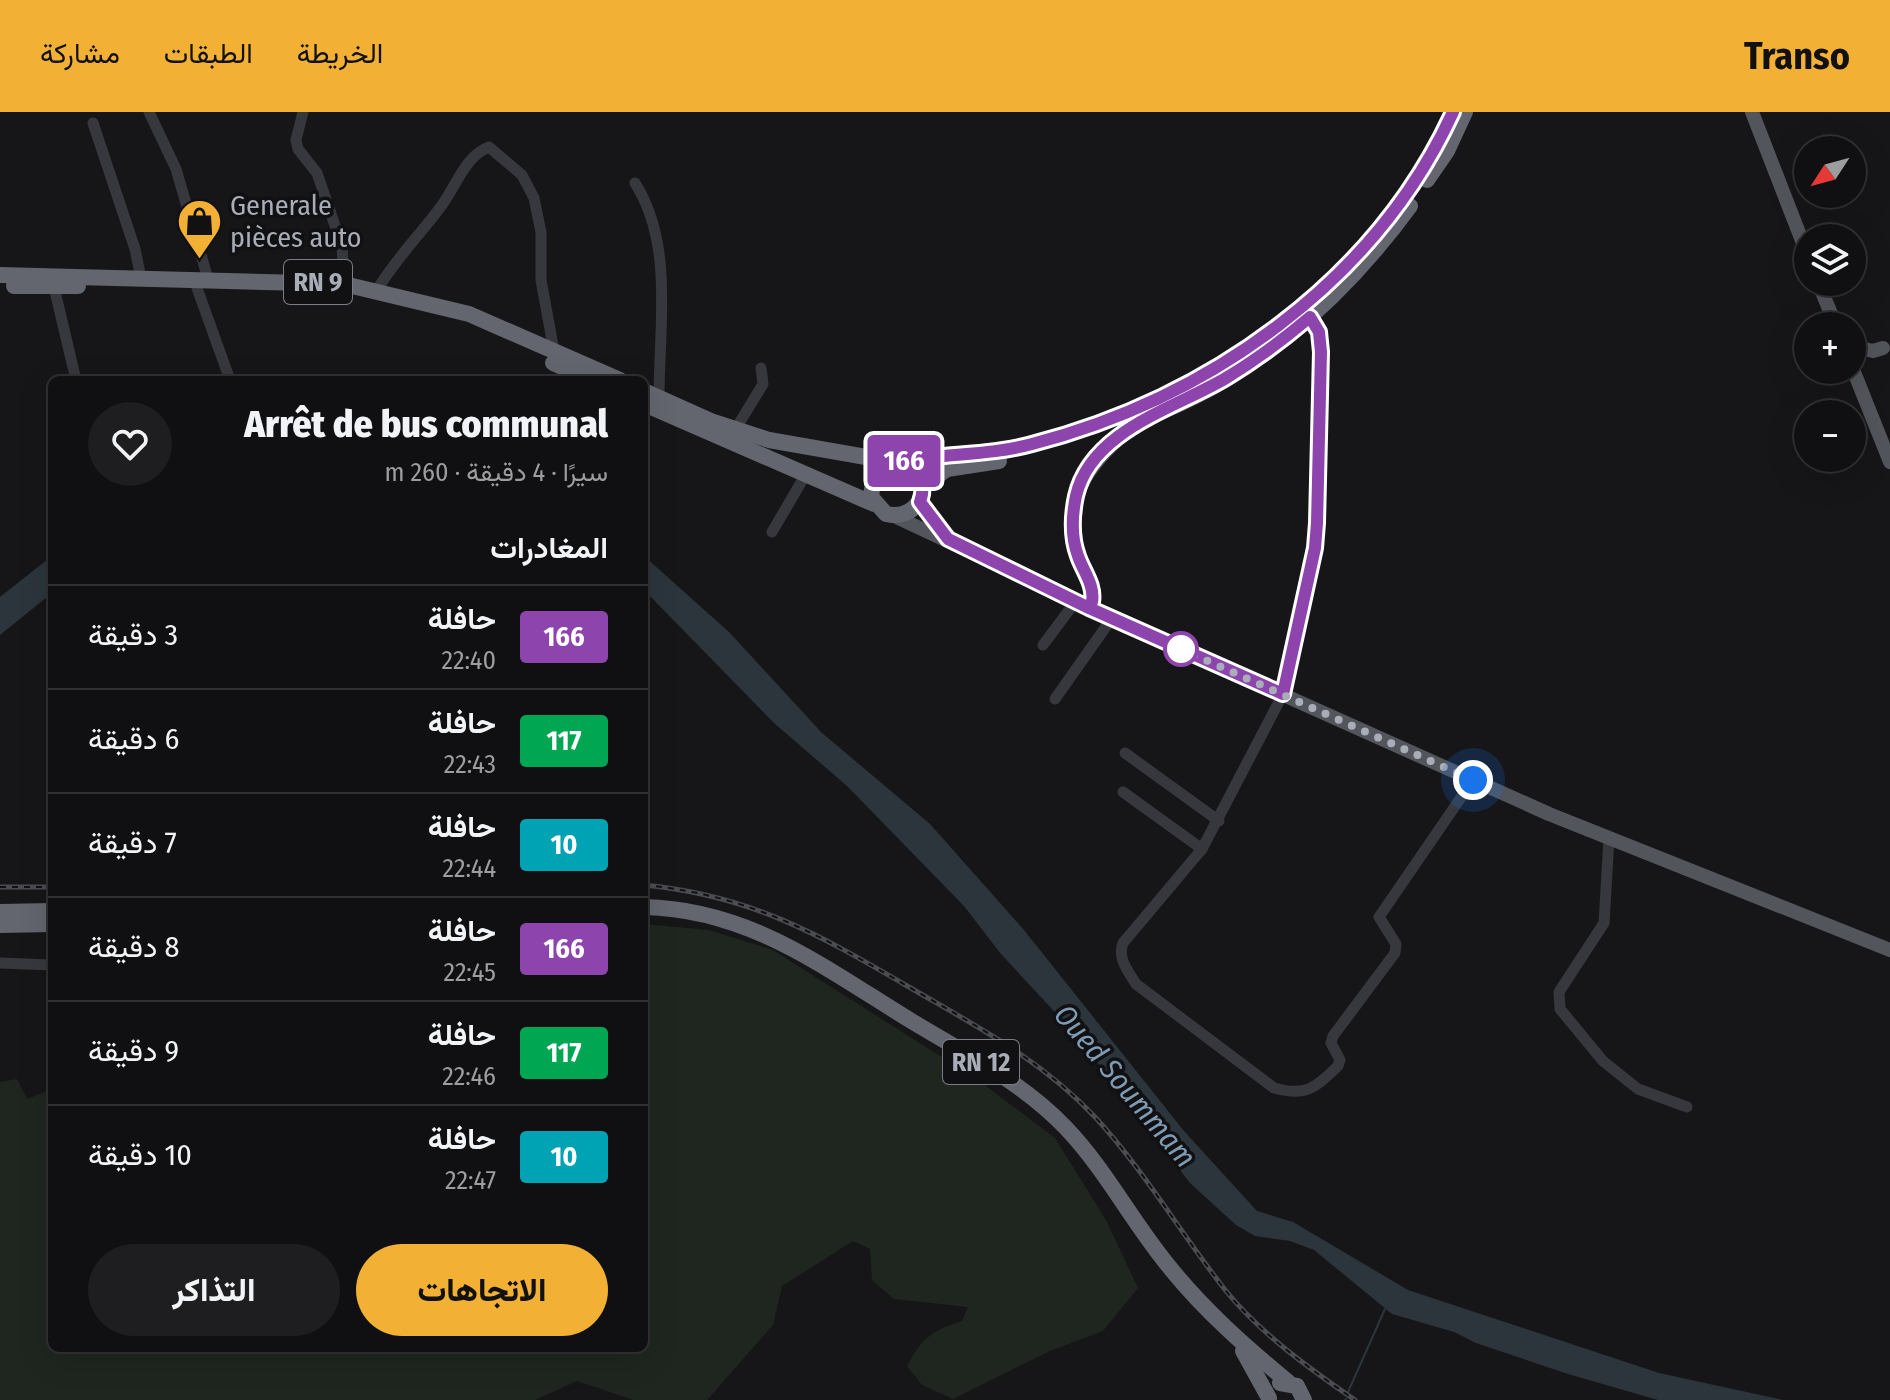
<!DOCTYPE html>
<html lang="ar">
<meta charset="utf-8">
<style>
body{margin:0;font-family:"Fira Sans Condensed",Vazirmatn,sans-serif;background:#1e1e20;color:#f1f3f6;direction:rtl;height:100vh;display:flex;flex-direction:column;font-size:30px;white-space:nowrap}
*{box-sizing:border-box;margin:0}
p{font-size:26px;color:#9c9d9f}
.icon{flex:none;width:44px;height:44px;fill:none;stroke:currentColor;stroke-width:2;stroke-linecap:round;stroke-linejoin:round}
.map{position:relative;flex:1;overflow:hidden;direction:ltr}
.drawer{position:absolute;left:48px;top:264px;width:600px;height:976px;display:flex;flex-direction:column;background:#101012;border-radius:12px;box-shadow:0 8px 32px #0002,0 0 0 2px #303032;direction:rtl}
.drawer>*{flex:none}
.badge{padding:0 16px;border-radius:6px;font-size:28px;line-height:52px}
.needle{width:52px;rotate:234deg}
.controls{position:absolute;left:1794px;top:24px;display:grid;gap:16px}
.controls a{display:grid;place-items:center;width:72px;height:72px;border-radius:50%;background:#101012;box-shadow:0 8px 32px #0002,0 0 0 2px #303032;font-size:40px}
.you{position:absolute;width:40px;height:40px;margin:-20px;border:6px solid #fff;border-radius:50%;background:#1a73e8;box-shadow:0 0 0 12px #1a73e833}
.map>.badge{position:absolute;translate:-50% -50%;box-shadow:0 0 0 4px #fff}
h2{padding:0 40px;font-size:30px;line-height:72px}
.round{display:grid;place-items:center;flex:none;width:84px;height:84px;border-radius:42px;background:#1e1e20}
.head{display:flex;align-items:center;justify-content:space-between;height:136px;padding:0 40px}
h1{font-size:38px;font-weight:800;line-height:60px}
.cta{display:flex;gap:16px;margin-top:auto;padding:16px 40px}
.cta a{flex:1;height:92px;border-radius:48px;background:#f2b134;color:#111;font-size:32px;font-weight:800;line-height:92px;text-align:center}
.cta a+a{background:#1e1e20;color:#f1f3f6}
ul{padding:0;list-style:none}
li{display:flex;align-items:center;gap:24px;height:104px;padding:0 40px;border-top:2px solid #303032}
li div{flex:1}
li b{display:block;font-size:30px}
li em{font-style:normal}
li .badge{min-width:88px;font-weight:700;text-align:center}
header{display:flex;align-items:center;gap:48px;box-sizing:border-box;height:112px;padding:0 40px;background:#f2b134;color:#111}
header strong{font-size:38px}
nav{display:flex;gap:44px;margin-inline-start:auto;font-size:28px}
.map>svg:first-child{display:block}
.green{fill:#1e261f}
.water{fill:#2c353c}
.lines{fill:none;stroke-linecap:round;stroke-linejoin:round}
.stream{stroke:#2c353c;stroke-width:2}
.minor{stroke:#37383d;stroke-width:11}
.major{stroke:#53555c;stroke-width:14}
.highway{stroke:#63666e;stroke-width:16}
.rail-casing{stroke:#4a4c52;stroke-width:5}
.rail{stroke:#111113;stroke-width:2;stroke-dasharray:6;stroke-linecap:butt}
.line-casing{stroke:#fff;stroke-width:18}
.line{stroke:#8e44ad;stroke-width:12}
.walk{stroke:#a8adb8;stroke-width:8;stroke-dasharray:0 14.4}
.stop-dot{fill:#fff;stroke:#8e44ad;stroke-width:4}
.labels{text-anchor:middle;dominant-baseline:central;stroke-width:7;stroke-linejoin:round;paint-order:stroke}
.shield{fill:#111113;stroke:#7b7e86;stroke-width:2}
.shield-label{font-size:26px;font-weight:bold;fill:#a8adb8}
.poi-label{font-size:28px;fill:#a8adb8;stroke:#111113;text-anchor:start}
.water-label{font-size:30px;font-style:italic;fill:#7f9bb3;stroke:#111113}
</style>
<header>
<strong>Transo</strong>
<nav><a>الخريطة</a><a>الطبقات</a><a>مشاركة</a></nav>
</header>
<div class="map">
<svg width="1890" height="1288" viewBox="0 0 1890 1288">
<rect width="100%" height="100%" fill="#161618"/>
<path class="green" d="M644,812l65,6 64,20 205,130 77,58 51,82 32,68 -35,43 -53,20 -97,48 -31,-14 -15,-19c15,-28 24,-35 55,-45l6,-14 -74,-8 -22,-19 -2,-31 -17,-8 -71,45 -9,39 -66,75h-74l-56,-19 -42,19h-535v-318l17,-3 10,20 25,-10v259h592z"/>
<g class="water">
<path d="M52,444v37l-52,42v-38z"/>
<path d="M644,444l85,76 92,100 109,92 94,106 160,201 73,80 36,11 115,68 251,83 124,27h-125l-90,-26 -92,-31 -22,-11 -62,-18 -78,-64 -24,-9 -35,-5 -19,-11 -46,-42 -114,-148 -75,-81 -37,-48 -117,-120 -73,-63 -130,-133z"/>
</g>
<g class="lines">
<g class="stream">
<path d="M1348,1280l37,-83"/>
<path d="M1345,1288l1,-1"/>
</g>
<g class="minor">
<path d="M149,0l27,57 32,110"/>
<path d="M303,0l-7,28 2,9 19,24 25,73 2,38"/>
<path d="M93,11l42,126 6,29"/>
<path d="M635,71c39,61 24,145 24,214"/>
<path d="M54,175l22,93"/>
<path d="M197,176l33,92"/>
<path d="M377,178c19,-32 44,-56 65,-85 14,-19 24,-50 47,-58l33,28 12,23 7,34v48l13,71"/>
<path d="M1310,205l9,15 2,20 -6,196 -32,146 -81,155 -79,94c-6,15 5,28 13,41l138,104c32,9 41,0 64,-22l2,-6 -9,-17 2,-7 62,-83 1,-9 -17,-27 94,-137"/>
<path d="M735,318l28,-46 -2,-16"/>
<path d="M772,420l34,-58"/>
<path d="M1043,533l33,-44"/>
<path d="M1055,587l57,-81"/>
<path d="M1125,641l94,68"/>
<path d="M1123,680l79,57"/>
<path d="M1609,726l-5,85 -45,69 1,17 43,52 35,28 49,18"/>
<path d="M0,851l52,2"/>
</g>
<g class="major">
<path d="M1752,0l56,144"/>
<path d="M1818,170l18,44"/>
<path d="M1852,234l21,5 10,-3"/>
<path d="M1852,255l38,95"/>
<path d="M920,390l25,34"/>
<path d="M894,404l218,102 437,196 341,136"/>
<path d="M1089,496c9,-20 -6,-35 -12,-53 -19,-59 19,-100 62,-133"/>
</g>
<g class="highway">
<path d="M1427,68l20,-29 18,-39"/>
<path d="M0,163l344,9 125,30 151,66"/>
<path d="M14,174h64"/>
<path d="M553,251l38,17"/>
<path d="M644,279l67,30 58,19 137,24c31,17 14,58 -20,50l-15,-17 3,-23 19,-12"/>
<path d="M644,292l230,100"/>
<path d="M1125,312c116,-34 214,-121 285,-218"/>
<path d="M899,350c44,-9 89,-7 132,-18 178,-46 344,-162 422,-332"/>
<path d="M923,374l24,-17 52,-8"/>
<path d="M644,795c106,2 182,62 269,115 53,32 109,60 153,106 41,43 67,96 105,141 35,43 75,78 117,113"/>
<path d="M0,800l52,-1"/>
<path d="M0,813l52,-1"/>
<path d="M1243,1239l26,47"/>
<path d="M1280,1271l17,3 7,14"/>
</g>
<defs>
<g id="rail">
<path d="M644,773c116,11 187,57 284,113 61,35 118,67 167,119 49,53 86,117 131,174 35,43 84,78 129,109"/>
<path d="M0,775h52"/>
</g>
</defs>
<use href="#rail" class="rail-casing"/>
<use href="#rail" class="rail"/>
</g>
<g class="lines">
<defs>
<path id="line" d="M1092,490c3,-17 -9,-31 -14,-46 -7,-19 -6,-41 -2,-60 15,-66 100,-88 150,-118 30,-18 58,-39 84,-61l9,15 2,20 -4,171 -2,25 -32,146 -194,-86 -141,-69 -28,-37c7,-20 -1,-35 -21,-40 44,-9 89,-6 133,-18 177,-46 343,-162 421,-332"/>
</defs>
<use href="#line" class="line-casing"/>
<use href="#line" class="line"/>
<path class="walk" d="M1181,537l292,131"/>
</g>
<defs>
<symbol id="shop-pin" viewBox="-11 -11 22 30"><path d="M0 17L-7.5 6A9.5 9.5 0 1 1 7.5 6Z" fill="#f2b134" stroke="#111113"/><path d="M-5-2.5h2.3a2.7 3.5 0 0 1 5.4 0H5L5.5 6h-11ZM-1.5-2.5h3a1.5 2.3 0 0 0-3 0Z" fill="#111"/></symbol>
</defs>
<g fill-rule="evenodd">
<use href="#shop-pin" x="174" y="84" width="51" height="69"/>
</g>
<circle class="stop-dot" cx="1181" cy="537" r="16"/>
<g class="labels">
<g class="shield">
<rect x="284" y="148" width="68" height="44" rx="6"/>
<rect x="943" y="928" width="76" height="44" rx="6"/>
</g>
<g class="shield-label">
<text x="318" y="170">RN 9</text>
<text x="981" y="950">RN 12</text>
</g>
<g class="poi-label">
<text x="230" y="93">Generale<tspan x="230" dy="32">pièces auto</tspan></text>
</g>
<g class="water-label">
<text transform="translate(1125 974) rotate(50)">Oued Soummam</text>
</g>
</g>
</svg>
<div class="controls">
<a><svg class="needle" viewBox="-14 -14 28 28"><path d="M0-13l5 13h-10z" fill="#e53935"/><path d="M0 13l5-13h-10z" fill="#9c9d9f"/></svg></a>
<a><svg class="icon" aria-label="layers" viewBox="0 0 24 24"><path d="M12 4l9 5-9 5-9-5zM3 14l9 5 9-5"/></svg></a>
<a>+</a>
<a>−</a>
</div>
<div class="you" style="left:1473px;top:668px"></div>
<b class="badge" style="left:904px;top:349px;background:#8e44ad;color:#fff">166</b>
<section class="drawer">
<div class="head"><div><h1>Arrêt de bus communal</h1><p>سيرًا · 4 دقيقة · 260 m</p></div><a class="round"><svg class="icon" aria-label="heart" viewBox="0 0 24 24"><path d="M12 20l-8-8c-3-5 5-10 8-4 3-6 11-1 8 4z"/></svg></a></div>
<h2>المغادرات</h2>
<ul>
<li><span class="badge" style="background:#8e44ad;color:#fff">166</span><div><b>حافلة</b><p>22:40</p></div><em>3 دقيقة</em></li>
<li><span class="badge" style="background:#00a651;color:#fff">117</span><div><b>حافلة</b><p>22:43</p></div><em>6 دقيقة</em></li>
<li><span class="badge" style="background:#00a3b4;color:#fff">10</span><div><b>حافلة</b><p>22:44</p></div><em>7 دقيقة</em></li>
<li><span class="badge" style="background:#8e44ad;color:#fff">166</span><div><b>حافلة</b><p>22:45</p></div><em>8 دقيقة</em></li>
<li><span class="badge" style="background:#00a651;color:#fff">117</span><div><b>حافلة</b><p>22:46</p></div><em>9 دقيقة</em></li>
<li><span class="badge" style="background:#00a3b4;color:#fff">10</span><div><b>حافلة</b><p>22:47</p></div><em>10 دقيقة</em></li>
</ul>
<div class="cta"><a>الاتجاهات</a><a>التذاكر</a></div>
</section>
</div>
